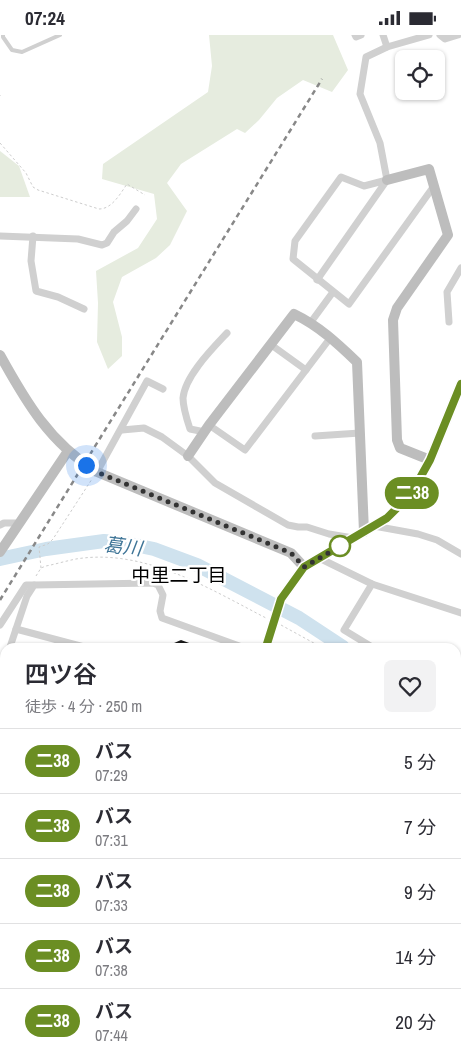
<!DOCTYPE html>
<html lang="ja">
<meta charset="utf-8">
<style>
body{margin:0;font-family:"Archivo Narrow","Noto Sans JP",sans-serif;background:#f2f2f3;color:#2b2b33;height:100vh;display:flex;flex-direction:column;font-size:19px;white-space:nowrap}
*{box-sizing:border-box;margin:0}
p{font-size:16px;color:#7c7c81}
.icon{flex:none;width:28px;height:28px;fill:none;stroke:currentColor;stroke-width:2;stroke-linecap:round;stroke-linejoin:round}
.map{position:relative;flex:1;overflow:hidden}
.panel{position:absolute;left:0px;top:608px;width:461px;height:421px;display:flex;flex-direction:column;background:#fff;border-radius:15px 15px 0 0;box-shadow:0 1px 4px #0004}
.panel>*{flex:none}
.badge{padding:0 10px;border-radius:16px;font-size:18px;line-height:32px}
.controls{position:absolute;left:395px;top:15px;display:grid;gap:10px}
.controls a{display:grid;place-items:center;width:50px;height:50px;border-radius:8px;background:#fff;box-shadow:0 1px 4px #0004;font-size:25px}
.you{position:absolute;width:25px;height:25px;margin:-12px;border:4px solid #fff;border-radius:50%;background:#1a73e8;box-shadow:0 0 0 8px #1a73e833}
.map>.badge{position:absolute;translate:-50% -50%;box-shadow:0 0 0 2px #fff}
.round{display:grid;place-items:center;flex:none;width:52px;height:52px;border-radius:8px;background:#f2f2f3}
.headline{display:flex;align-items:center;justify-content:space-between;height:85px;padding:0 25px}
h1{font-size:24px;font-weight:600;line-height:38px}
ul{padding:0;list-style:none}
li{display:flex;align-items:center;gap:15px;height:65px;padding:0 25px;border-top:1px solid #e1e1e2}
li div{flex:1}
li b{display:block;font-size:19px}
li em{font-style:normal}
li .badge{min-width:55px;font-weight:700;text-align:center}
.status{display:flex;justify-content:space-between;align-items:center;height:35px;padding:0 25px;background:#fff;direction:ltr}
.status svg{height:14px;fill:currentColor}
.map>svg:first-child{display:block}
.green{fill:#e6ecdf}
.lines{fill:none;stroke-linecap:round;stroke-linejoin:round}
.river{stroke:#cfe2ee;stroke-width:14}
.building{fill:#1a1a1a}
.path{stroke:#cdcdcd;stroke-width:1;stroke-dasharray:2.5 2.5;stroke-linecap:butt}
.lane{stroke:#d0d0d0;stroke-width:4}
.street{stroke:#d0d0d0;stroke-width:7}
.secondary{stroke:#bdbdbd;stroke-width:10}
.primary{stroke:#ababab;stroke-width:11}
.highway{stroke:#9a9a9a;stroke-width:12}
.rail{stroke:#888;stroke-width:2.5;stroke-dasharray:5 4;stroke-linecap:butt}
.line-casing{stroke:#fff;stroke-width:11}
.line{stroke:#6b8e23;stroke-width:8}
.walk{stroke:#333;stroke-width:5;stroke-dasharray:0 9}
.stop-dot{fill:#fff;stroke:#6b8e23;stroke-width:2.5}
.labels{text-anchor:middle;dominant-baseline:central;stroke-width:5;stroke-linejoin:round;paint-order:stroke}
.water-label{font-size:19px;font-style:italic;fill:#3f7597;stroke:#fff}
.neighbourhood-label{font-size:19px;fill:#000;stroke:#fff}
</style>
<div class="status"><b>07:24</b><svg viewBox="0 0 49 12"><path d="M0 12V9h3v3zM5 12V6h3v6zM10 12V3h3v9zM15 12V0h3v12zM26 1h20v11H26zM47 4h2v5h-2z"/></svg></div>
<div class="map">
<svg width="461" height="1028" viewBox="0 0 461 1028">
<rect width="100%" height="100%" fill="#fff"/>
<g class="green">
<path d="M209,0h124l15,35 -16,22 -29,-12 -26,18 -18,22 -14,13 -8,-4 -56,35 -14,19 20,28 -17,34 -14,13 -34,19 -9,25 9,35v19l-14,13 -11,-27 1,-39 -2,-32 42,-23 19,-29 -3,-25 -52,-15 1,-15 105,-72 4,-26z"/>
<path d="M0,116l19,15 11,31h-30z"/>
</g>
<g class="lines">
<g class="river">
<path d="M0,524l46,-10 58,-8 21,2 29,6 43,16 102,53 44,29"/>
<path d="M456,653l5,2"/>
<path d="M0,783l5,-2"/>
<path d="M286,1024l5,4"/>
</g>
</g>
<path class="building" d="M181,605l19,7h-35z"/>
<g class="lines">
<g class="path">
<path d="M0,60v1"/>
<path d="M0,108l26,30 7,14 5,3 61,19c13,0 21,-15 28,-25l18,11"/>
<path d="M41,533l-2,-21 9,-3 5,-5 39,-60"/>
<path d="M36,541l5,-8 5,-2c10,-2 20,-5 30,-7 68,-11 132,29 190,59"/>
<path d="M281,590l40,22"/>
<path d="M266,1024l6,4"/>
</g>
<g class="lane">
<path d="M3,0v2l9,13 10,2 38,-17"/>
<path d="M141,1024l9,4"/>
</g>
<g class="street">
<path d="M355,0l1,2 5,-2"/>
<path d="M383,0l4,12 42,-12"/>
<path d="M440,0l5,4 13,-4"/>
<path d="M387,145l-23,6 -23,-9 -46,64 -2,18 56,45 85,-118"/>
<path d="M0,201l78,3 24,6 5,-2 7,-11 13,-11 9,-12"/>
<path d="M33,201l-2,25 5,30 22,6 26,12"/>
<path d="M317,245l70,-100 -7,-37 -20,-49 6,-37 21,-10"/>
<path d="M311,287l22,-30"/>
<path d="M449,287l-2,-30 14,-24"/>
<path d="M270,309l36,26"/>
<path d="M209,390l36,25 86,-113"/>
<path d="M122,395l22,-2 18,9 26,19 27,27 73,42 10,2h9l22,7 24,4"/>
<path d="M205,397l-15,-3c-3,-9 -7,-21 -7,-31 2,-22 29,-49 44,-65"/>
<path d="M315,401l45,-3"/>
<path d="M97,437l50,-91 16,8"/>
<path d="M0,490l4,-2h16"/>
<path d="M374,491l44,8 19,6 24,14"/>
<path d="M319,523l53,26 89,29"/>
<path d="M372,549l-28,46 28,17"/>
<path d="M0,590l26,-40h8"/>
<path d="M16,594l68,18"/>
<path d="M10,612l17,-51 7,-11 119,-2 5,2 5,10 -3,16 2,7 80,29"/>
<path d="M5,632l-3,11 3,5"/>
<path d="M456,642l5,1"/>
<path d="M456,673l5,2"/>
<path d="M456,707l5,-8"/>
<path d="M0,827l5,-4"/>
<path d="M456,832l5,-5"/>
<path d="M0,866l5,2"/>
<path d="M456,882l5,5"/>
<path d="M456,945l5,3"/>
<path d="M0,984h5"/>
<path d="M82,1024l5,4"/>
<path d="M114,1024l3,4"/>
<path d="M225,1028l4,-4"/>
</g>
<g class="secondary">
<path d="M387,145l42,-11 19,66 -51,73 -4,12 4,120 3,8 30,12"/>
<path d="M0,320c26,47 49,87 97,117l194,81 13,14"/>
<path d="M188,421l21,-31 85,-111c25,12 43,29 63,48l7,170"/>
<path d="M0,517l68,-101"/>
<path d="M266,612l15,-48 23,-32 83,-49 24,-24 19,-34 31,-76"/>
<path d="M456,968l5,3"/>
<path d="M456,1013l5,-7"/>
<path d="M310,1028l5,-4"/>
<path d="M446,1028l3,-4"/>
</g>
<path class="primary" d="M0,753l5,-6"/>
<g class="highway">
<path d="M456,764l5,-7"/>
<path d="M456,782l5,-7"/>
<path d="M201,1028l3,-4"/>
<path d="M214,1028l4,-4"/>
</g>
<path class="rail" d="M0,565l322,-521"/>
</g>
<g class="lines">
<defs>
<path id="line" d="M266,612l15,-48 23,-32 83,-49 24,-24 19,-34 31,-76"/>
</defs>
<use href="#line" class="line-casing"/>
<use href="#line" class="line"/>
<path class="walk" d="M86,430l11,7 194,81 13,14 38,-22 -2,1"/>
</g>
<circle class="stop-dot" cx="340" cy="511" r="10"/>
<g class="labels">
<g class="water-label">
<text transform="translate(123 511) rotate(7)">葛川</text>
</g>
<g class="neighbourhood-label">
<text x="179" y="540">中里二丁目</text>
</g>
</g>
</svg>
<div class="controls">
<a><svg class="icon" aria-label="locate" viewBox="0 0 24 24"><circle cx="12" cy="12" r="6"/><path d="M12 2v4M12 18v4M2 12h4M18 12h4"/></svg></a>
</div>
<div class="you" style="left:86px;top:430px"></div>
<b class="badge" style="left:412px;top:458px;background:#6b8e23;color:#fff">二38</b>
<section class="panel">
<div class="headline"><div><h1>四ツ谷</h1><p>徒歩 · 4 分 · 250 m</p></div><a class="round"><svg class="icon" aria-label="heart" viewBox="0 0 24 24"><path d="M12 20l-8-8c-3-5 5-10 8-4 3-6 11-1 8 4z"/></svg></a></div>
<ul>
<li><span class="badge" style="background:#6b8e23;color:#fff">二38</span><div><b>バス</b><p>07:29</p></div><em>5 分</em></li>
<li><span class="badge" style="background:#6b8e23;color:#fff">二38</span><div><b>バス</b><p>07:31</p></div><em>7 分</em></li>
<li><span class="badge" style="background:#6b8e23;color:#fff">二38</span><div><b>バス</b><p>07:33</p></div><em>9 分</em></li>
<li><span class="badge" style="background:#6b8e23;color:#fff">二38</span><div><b>バス</b><p>07:38</p></div><em>14 分</em></li>
<li><span class="badge" style="background:#6b8e23;color:#fff">二38</span><div><b>バス</b><p>07:44</p></div><em>20 分</em></li>
</ul>
</section>
</div>
